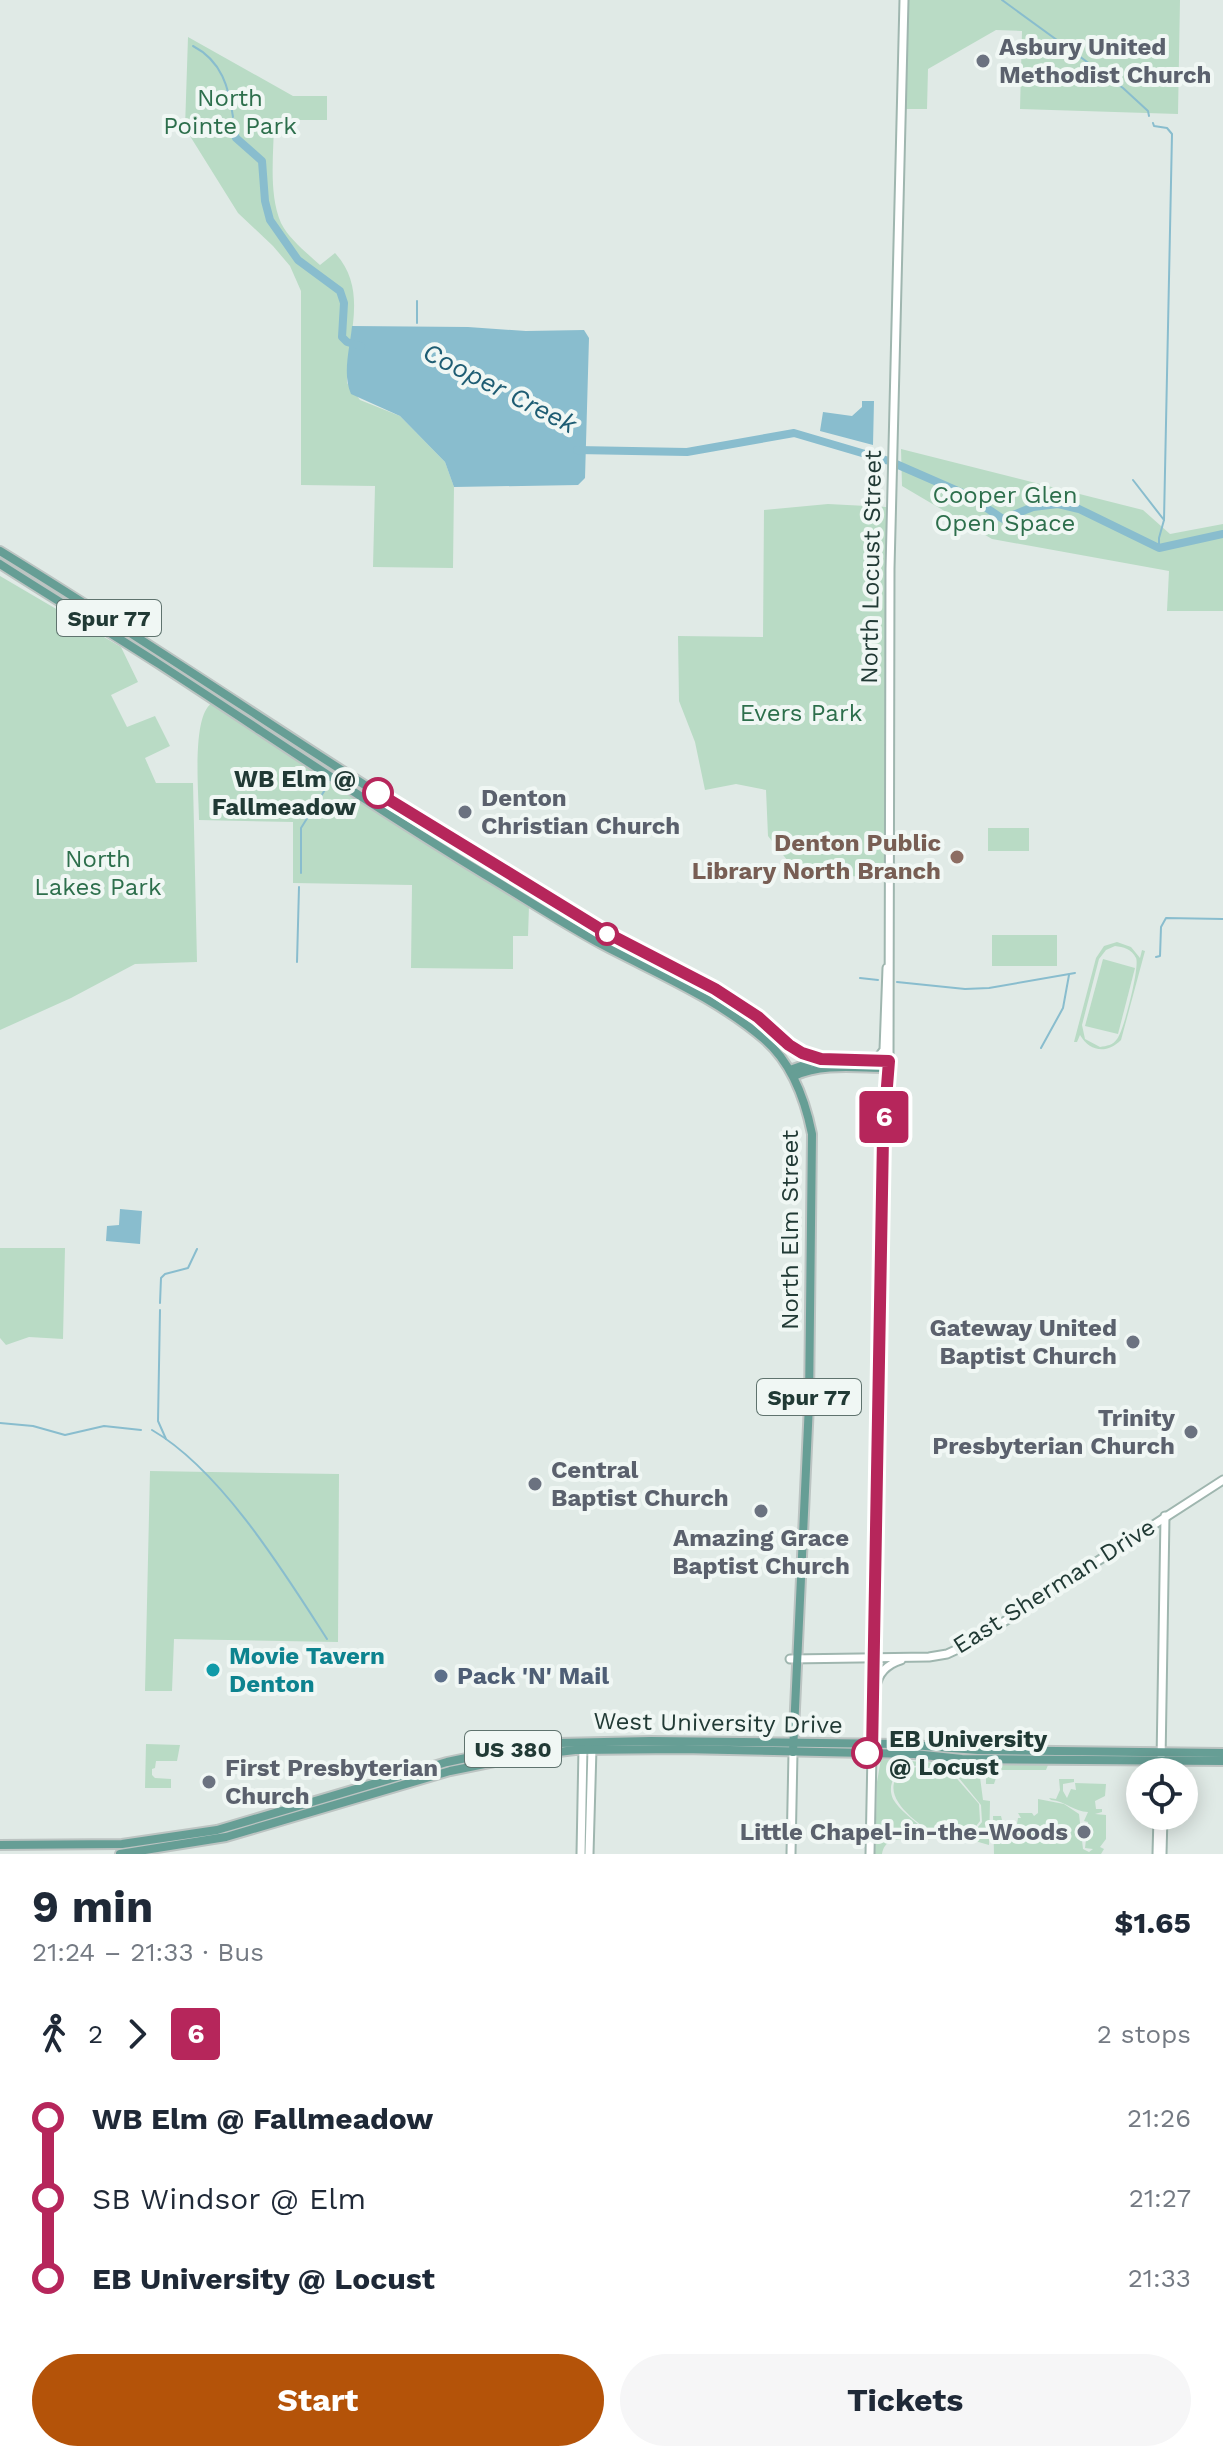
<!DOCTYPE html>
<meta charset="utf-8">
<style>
body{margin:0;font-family:"Work Sans",sans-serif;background:#f6f6f7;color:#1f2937;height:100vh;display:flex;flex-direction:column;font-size:30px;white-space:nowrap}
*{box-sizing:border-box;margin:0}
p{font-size:26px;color:#747a83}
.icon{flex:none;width:44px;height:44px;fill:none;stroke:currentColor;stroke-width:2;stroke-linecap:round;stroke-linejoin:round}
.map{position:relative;height:1854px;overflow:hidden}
.drawer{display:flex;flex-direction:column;background:#fff;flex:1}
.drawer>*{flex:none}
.badge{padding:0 16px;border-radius:6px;font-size:28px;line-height:52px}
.tools{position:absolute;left:1126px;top:1758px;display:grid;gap:16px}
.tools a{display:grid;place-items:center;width:72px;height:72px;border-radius:50%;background:#fff;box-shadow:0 4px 20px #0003;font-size:40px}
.map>.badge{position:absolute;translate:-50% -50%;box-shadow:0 0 0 4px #fff}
.legs{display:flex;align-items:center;gap:12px;height:88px;padding:0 32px;font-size:26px}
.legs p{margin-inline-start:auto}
.summary{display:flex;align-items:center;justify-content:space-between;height:136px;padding:0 32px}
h1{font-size:44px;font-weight:700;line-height:60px}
.cta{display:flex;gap:16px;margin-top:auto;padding:16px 32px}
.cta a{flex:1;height:92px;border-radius:48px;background:#b45309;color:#fff;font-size:32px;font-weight:700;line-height:92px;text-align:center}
.cta a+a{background:#f6f6f7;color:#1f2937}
ul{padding:0 32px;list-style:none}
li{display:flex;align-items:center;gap:28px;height:80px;font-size:30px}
li i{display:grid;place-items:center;width:12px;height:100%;margin:0 10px;background:currentColor}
li i::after{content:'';width:20px;height:20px;margin:-10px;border:6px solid;border-radius:50%;background:#fff}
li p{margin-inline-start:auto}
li:first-child i{background:linear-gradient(#0000 50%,currentColor 0)}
li:last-child i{background:linear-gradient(currentColor 50%,#0000 0)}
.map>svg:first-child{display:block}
.green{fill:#b9dbc5;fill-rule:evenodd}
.water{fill:#89bdce}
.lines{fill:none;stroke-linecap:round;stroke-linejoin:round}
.stream{stroke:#89bdce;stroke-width:2}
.river{stroke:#89bdce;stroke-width:8}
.secondary-casing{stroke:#9fb6af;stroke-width:11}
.primary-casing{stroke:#bcc4c2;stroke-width:12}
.secondary{stroke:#fff;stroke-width:7}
.primary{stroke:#669e95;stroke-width:8}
.line-1-casing{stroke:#fff;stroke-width:18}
.line-1{stroke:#b6265b;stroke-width:12}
.worship-dot{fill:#6b7280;stroke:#f0f7f4;stroke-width:3}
.stop-1-dot{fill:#fff;stroke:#b6265b;stroke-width:4}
.education-dot{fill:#8d6e63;stroke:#f0f7f4;stroke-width:3}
.culture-dot{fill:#0f9aa8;stroke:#f0f7f4;stroke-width:3}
.service-dot{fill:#5c6f8a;stroke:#f0f7f4;stroke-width:3}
.labels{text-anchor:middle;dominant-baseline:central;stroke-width:8;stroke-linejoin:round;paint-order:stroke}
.shield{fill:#f0f7f4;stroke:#5f736e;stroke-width:2}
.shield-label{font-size:22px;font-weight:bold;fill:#213a35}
.worship-label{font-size:24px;font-weight:bold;fill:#5b616d;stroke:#f0f7f4;text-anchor:start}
.park-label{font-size:24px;fill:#2d6f4c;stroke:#f0f7f4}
.street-label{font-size:24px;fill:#213a35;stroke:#f0f7f4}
.stop-label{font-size:24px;font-weight:bold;fill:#213a35;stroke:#f0f7f4;text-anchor:end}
.education-label{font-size:24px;font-weight:bold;fill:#785e54;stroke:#f0f7f4;text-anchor:end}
.culture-label{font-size:24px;font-weight:bold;fill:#0d838f;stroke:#f0f7f4;text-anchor:start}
.service-label{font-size:24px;font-weight:bold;fill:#4e5e75;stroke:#f0f7f4;text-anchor:start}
.water-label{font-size:26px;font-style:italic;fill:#1e5d73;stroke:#f0f7f4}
</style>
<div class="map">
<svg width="1223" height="1854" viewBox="0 0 1223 1854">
<rect width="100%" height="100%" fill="#e0eae6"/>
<g class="green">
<path d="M908,0h272l-2,114 -158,-5 2,-78 -26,-1 -68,39 -1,40h-24z"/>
<path d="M188,37l105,59h34v24h-53c0,32 -6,73 7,103 8,16 26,30 39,42l15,-12c35,38 11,85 12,130l13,17 40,16 45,46 9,25 -1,81 -80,-1 2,-81 -74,-1v-194l-11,-25 -17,-20 -35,-33 -53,-85z"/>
<path d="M901,449l242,61 27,24 53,-10v87h-56l2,-40 -177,-32 -90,-53z"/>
<path d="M828,504l58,3 1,2 -1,368 -87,-2 -31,-39 -2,-46 -30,-6 -31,6 -10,-48 -16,-41 -1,-65 85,1 1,-127z"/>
<path d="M0,576l121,71 17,35 -27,13 16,32 28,-11 15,30 -25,12 11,25h37l4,179 -62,2 -64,34 -71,32z"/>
<path d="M212,703l317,203 -1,30h-15v33l-102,-1 1,-83 -119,-2v-61l-94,-2c0,-24 -8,-104 13,-117z"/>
<rect x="988" y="828" width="41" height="23"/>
<rect x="992" y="935" width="65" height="31"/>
<path d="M1117,942l14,5 9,11 2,-8 3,1 -24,89c-14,14 -31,12 -41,-5l-3,7h-3l22,-84 8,-12zM1115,946c8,1 17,3 21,12 4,8 -12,73 -19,81 -4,6 -10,7 -17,8l-15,-8 -3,-14 17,-66 7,-9z"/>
<path d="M1103,959l32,9 -17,66 -33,-8z"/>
<path d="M0,1248h65l-2,91 -34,-2 -23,8 -6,-7z"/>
<path d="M150,1471l189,3 -1,168 -164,-3 -2,52h-27z"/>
<path d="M146,1744l34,1 -3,16h-21l-1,7 -3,1v6l3,3 16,1v9h-26z"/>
<path d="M881,1759l71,5 96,1 -2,5h-44l-1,6 -5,2 -2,6h-8v-7h-6l3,23 7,1 -1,44 -21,-6 14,-17 -1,-17 -27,-33 -8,-2 -10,4c-6,-3 -10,-7 -17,-8 -18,-3 -34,15 -26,33 6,11 22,22 32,31v5l-4,4c-15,1 -36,-5 -39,15h-7l2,-72z"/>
<path d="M918,1767l19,8 15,-2 27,31 1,17 -13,17 -29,-1c-16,-11 -55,-36 -42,-59 5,-9 13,-10 22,-11z"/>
<path d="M1059,1779h15v3l-11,2v7l4,7 4,-9 5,1 -1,-7 31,1 -1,12 -10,5 1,8h6v3l-7,2 11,1v24l-6,8 4,2 -3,5h-107l-1,-38h8l2,8h14l1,-6h3l-3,-5h14l2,3 4,-3v-14l26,5 15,10 4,35 6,3 4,-3 -8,-1 3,-26 -4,-1 4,-9c-13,0 -23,-11 -37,-12l-2,-2 7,1 4,-9z"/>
</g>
<g class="water">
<path d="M352,326l116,1 58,4 58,-1 5,8 -4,140 -7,7 -124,2 -9,-25 -45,-46 -49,-22c-9,-21 -1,-46 1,-68z"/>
<path d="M862,401h12l-1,44 -53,-14 3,-19 29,4 10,-9z"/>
<path d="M120,1209l22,2 -2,33 -34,-3 1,-15 12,-1z"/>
</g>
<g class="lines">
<g class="stream">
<path d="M1002,0l121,88 25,23 1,5"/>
<path d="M193,46c29,15 36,42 40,71"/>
<path d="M1153,123l1,3 13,2 5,6 -8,386 -5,18v10"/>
<path d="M417,323v-22"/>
<path d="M1133,480l31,40"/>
<path d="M301,873v-45l27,-43"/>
<path d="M1156,957l4,-1 1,-29 5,-9 57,1"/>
<path d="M297,962l2,-75"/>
<path d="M860,978l18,2"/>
<path d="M897,982l68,7 24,-1 86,-15"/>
<path d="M1041,1048l22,-40 6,-33"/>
<path d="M160,1303l1,-25 4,-4 23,-6 9,-19"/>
<path d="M160,1310l-2,111 8,18"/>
<path d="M0,1423l33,3 32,9 39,-9 37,4"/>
<path d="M152,1430c69,40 132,142 175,209"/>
</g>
<g class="river">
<path d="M233,129l3,9 26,23 3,40 5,19 28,40 42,31 4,12 -2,34 5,5 14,4"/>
<path d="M577,450l110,2 107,-19 95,28"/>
<path d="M896,464l71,31 36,24 30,-12 25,-3 21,5 80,39 64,-14"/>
</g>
<defs>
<g id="secondary">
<path d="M877,1059l7,-9 3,-82"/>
<path d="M889,1061l1,-492 14,-569"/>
<path d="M790,1659l139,-2 18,-3 24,-11 252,-163"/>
<path d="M876,1687c2,-14 12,-23 25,-27"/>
<path d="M1158,1772l3,-10 4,-246"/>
<path d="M581,1854l2,-106"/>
<path d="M589,1854l3,-106"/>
<path d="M791,1854l2,-102"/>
<path d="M870,1854l2,-101"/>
<path d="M1157,1854l1,-38"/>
<path d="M1162,1854l1,-38"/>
</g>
<g id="primary">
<path d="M0,551c205,125 400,265 609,383 29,17 61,31 91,47 20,10 39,22 57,35 24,18 34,34 64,43"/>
<path d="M0,564c53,34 106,66 159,100 108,70 214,143 325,210 39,23 78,49 119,71 55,29 113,53 161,94 28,24 41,60 48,95l-3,270 -16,348"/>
<path d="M790,1070l31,-11 68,2 -6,76 -11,610"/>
<path d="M794,1076c29,-13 62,-8 93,-8"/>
<path d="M0,1845l122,-1 95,-14 230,-68 43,-9 68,-10 93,-2 248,3 79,6 245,3"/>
<path d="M120,1854l106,-17 224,-66 75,-15 50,-6 107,-1 232,5 48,5 261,2"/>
</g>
</defs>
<use href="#secondary" class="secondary-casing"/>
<use href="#primary" class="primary-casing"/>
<use href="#secondary" class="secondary"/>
<use href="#primary" class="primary"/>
</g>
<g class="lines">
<defs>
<path id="line-1" d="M378,793l227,139 110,57 43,28 31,28 13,8 19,6 68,2 -6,76 -11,616h-5"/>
</defs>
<use href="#line-1" class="line-1-casing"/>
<use href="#line-1" class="line-1"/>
</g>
<g class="worship-dot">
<circle cx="983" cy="61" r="8"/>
<circle cx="465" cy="812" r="8"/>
<circle cx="1133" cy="1342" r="8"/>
<circle cx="1191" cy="1432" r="8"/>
<circle cx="535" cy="1484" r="8"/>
<circle cx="761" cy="1511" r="8"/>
<circle cx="209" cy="1782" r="8"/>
<circle cx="1084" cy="1832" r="8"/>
</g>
<g class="stop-1-dot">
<circle cx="378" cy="793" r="14"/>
<circle cx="607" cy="934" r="10"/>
<circle cx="867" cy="1753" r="14"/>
</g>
<circle class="education-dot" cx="957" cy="857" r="8"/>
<circle class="culture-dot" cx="213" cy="1670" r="8"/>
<circle class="service-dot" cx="441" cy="1676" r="8"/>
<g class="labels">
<g class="shield">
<rect x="57" y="600" width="104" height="36" rx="6"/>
<rect x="757" y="1379" width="104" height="36" rx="6"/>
<rect x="465" y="1731" width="96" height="36" rx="6"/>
</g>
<g class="shield-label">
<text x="109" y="618">Spur 77</text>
<text x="809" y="1397">Spur 77</text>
<text x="513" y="1749">US 380</text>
</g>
<g class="worship-label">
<text x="999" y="47">Asbury United<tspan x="999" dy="28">Methodist Church</tspan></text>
<text x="481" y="798">Denton<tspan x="481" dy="28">Christian Church</tspan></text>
<text x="1117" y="1328" text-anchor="end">Gateway United<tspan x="1117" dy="28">Baptist Church</tspan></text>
<text x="1175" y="1418" text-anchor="end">Trinity<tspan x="1175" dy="28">Presbyterian Church</tspan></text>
<text x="551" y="1470">Central<tspan x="551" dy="28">Baptist Church</tspan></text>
<text x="761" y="1538" text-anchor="middle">Amazing Grace<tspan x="761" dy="28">Baptist Church</tspan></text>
<text x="225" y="1768">First Presbyterian<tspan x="225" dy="28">Church</tspan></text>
<text x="1068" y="1832" text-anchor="end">Little Chapel-in-the-Woods</text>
</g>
<g class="park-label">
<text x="230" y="98">North<tspan x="230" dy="28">Pointe Park</tspan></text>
<text x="1005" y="495">Cooper Glen<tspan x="1005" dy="28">Open Space</tspan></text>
<text x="801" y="713">Evers Park</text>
<text x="98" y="859">North<tspan x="98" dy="28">Lakes Park</tspan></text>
</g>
<g class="street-label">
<text transform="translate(871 567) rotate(-89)">North Locust Street</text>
<text transform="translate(790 1230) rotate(-90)">North Elm Street</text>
<text transform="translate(1054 1586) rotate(-32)">East Sherman Drive</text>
<text transform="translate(718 1723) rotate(1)">West University Drive</text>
</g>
<g class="stop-label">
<text x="356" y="779">WB Elm @<tspan x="356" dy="28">Fallmeadow</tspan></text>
<text x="889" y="1739" text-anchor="start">EB University<tspan x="889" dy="28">@ Locust</tspan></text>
</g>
<g class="education-label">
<text x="941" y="843">Denton Public<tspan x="941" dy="28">Library North Branch</tspan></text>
</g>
<g class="culture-label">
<text x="229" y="1656">Movie Tavern<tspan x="229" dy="28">Denton</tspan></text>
</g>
<g class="service-label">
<text x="457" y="1676">Pack 'N' Mail</text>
</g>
<g class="water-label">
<text transform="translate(500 388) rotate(27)">Cooper Creek</text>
</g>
</g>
</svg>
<div class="tools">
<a><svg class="icon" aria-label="locate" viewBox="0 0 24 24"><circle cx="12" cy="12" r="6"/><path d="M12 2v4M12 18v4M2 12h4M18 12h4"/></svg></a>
</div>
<b class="badge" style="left:884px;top:1117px;background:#b6265b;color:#fff">6</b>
</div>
<section class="drawer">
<div class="summary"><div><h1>9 min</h1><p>21:24 – 21:33 · Bus</p></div><b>$1.65</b></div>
<div class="legs"><svg class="icon" aria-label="walk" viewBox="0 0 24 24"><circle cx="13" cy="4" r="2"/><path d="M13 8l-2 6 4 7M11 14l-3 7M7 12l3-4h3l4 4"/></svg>2<svg class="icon" aria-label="forward" viewBox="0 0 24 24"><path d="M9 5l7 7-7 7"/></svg><b class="badge" style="background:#b6265b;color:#fff">6</b><p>2 stops</p></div>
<ul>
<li><i style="color:#b6265b"></i><b>WB Elm @ Fallmeadow</b><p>21:26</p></li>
<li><i style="color:#b6265b"></i><span>SB Windsor @ Elm</span><p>21:27</p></li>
<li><i style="color:#b6265b"></i><b>EB University @ Locust</b><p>21:33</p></li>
</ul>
<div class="cta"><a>Start</a><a>Tickets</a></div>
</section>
